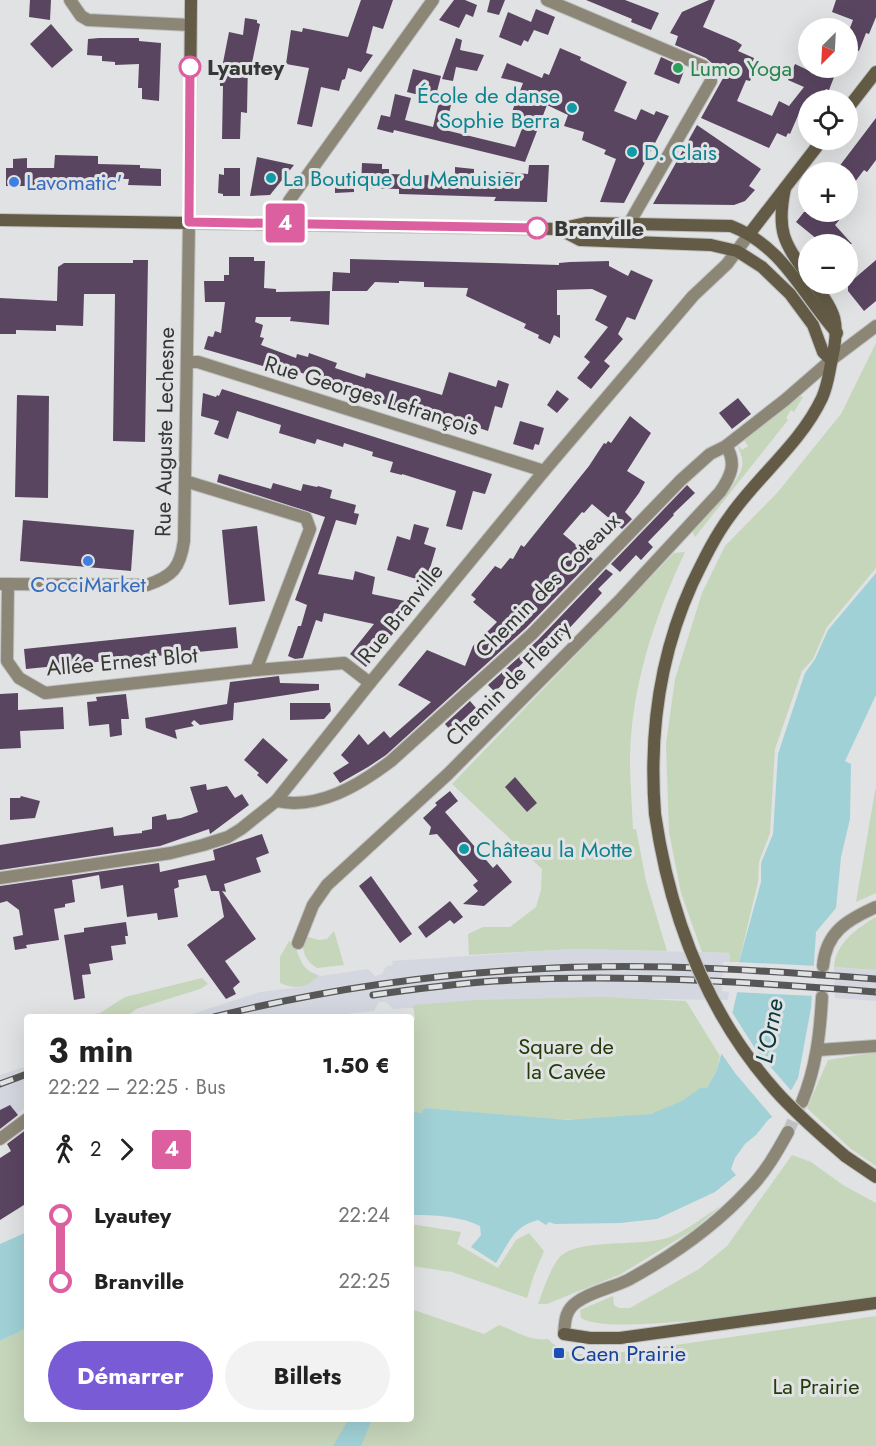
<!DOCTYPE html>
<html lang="fr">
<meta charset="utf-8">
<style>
body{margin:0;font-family:Jost,sans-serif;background:#f2f2f2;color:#222;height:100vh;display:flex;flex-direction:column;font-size:22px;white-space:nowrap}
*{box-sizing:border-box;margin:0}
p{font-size:20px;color:#767676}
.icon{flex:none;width:33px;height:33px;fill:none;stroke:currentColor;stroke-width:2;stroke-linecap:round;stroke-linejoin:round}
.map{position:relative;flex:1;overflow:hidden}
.drawer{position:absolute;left:24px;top:1014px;width:390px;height:408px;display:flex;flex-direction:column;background:#fff;border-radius:6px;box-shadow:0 6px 24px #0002}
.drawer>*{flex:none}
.badge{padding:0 12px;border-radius:4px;font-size:21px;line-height:39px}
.needle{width:39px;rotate:204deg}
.fabs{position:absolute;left:798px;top:18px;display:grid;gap:12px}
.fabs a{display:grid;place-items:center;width:60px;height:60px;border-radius:50%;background:#fff;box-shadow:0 6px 24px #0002;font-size:30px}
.map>.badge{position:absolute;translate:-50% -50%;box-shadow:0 0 0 3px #fff}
.legs{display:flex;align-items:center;gap:9px;height:66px;padding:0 24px;font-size:20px}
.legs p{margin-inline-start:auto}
.head{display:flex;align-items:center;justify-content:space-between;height:102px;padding:0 24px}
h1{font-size:33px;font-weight:700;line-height:45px}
.primary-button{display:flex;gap:12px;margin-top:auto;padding:12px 24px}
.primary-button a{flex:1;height:69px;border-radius:36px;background:#795bd6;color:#fff;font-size:24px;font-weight:700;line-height:69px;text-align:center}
.primary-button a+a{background:#f2f2f2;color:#222}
ul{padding:0 24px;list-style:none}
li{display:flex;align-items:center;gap:21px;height:66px;font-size:22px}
li i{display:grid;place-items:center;width:9px;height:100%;margin:0 8px;background:currentColor}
li i::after{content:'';width:15px;height:15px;margin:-8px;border:4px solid;border-radius:50%;background:#fff}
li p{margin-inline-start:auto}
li:first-child i{background:linear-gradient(#0000 50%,currentColor 0)}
li:last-child i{background:linear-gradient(currentColor 50%,#0000 0)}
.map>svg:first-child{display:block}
.built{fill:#d4d7df}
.green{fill:#c6d6ba}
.water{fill:#a0d1d6}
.pier{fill:#e1e2e3}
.building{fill:#5a4561}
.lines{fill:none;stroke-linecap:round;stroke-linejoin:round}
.tertiary-tunnel{stroke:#bfc0c1;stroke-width:12;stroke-dasharray:12 6;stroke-linecap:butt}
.minor-casing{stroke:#bfc0c1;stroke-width:14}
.tertiary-casing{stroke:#bfc0c1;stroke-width:14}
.secondary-casing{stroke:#bfc0c1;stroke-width:14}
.minor{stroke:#8c8677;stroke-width:12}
.tertiary{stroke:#8c8677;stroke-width:12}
.secondary{stroke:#635b45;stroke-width:12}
.rail-casing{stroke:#575757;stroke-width:7}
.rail{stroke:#e1e2e3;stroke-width:4.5;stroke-dasharray:14;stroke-linecap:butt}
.secondary-bridge-casing{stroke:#bfc0c1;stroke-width:14;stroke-linecap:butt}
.secondary-bridge{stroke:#635b45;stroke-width:12}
.line-1-casing{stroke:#fff;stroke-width:14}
.line-1{stroke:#dc5f9f;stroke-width:9}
.stop-1-dot{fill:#fff;stroke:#dc5f9f;stroke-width:3}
.leisure-dot{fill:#2e9e5b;stroke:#e1e2e3;stroke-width:2}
.culture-dot{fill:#0f9aa8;stroke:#e1e2e3;stroke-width:2}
.shop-dot{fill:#3f7fe0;stroke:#e1e2e3;stroke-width:2}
.transit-dot{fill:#1a4fb4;stroke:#e1e2e3;stroke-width:2}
.labels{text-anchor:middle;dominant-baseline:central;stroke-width:6;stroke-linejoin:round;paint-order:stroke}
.stop-label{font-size:22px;font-weight:bold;fill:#373737;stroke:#e1e2e3;text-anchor:start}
.leisure-label{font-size:22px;fill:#27864d;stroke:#e1e2e3;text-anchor:start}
.culture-label{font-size:22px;fill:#0d838f;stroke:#e1e2e3;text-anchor:start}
.shop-label{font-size:22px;fill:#366cbe;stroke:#e1e2e3;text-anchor:start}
.street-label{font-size:22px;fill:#373737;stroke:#e1e2e3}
.park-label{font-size:22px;fill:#233c08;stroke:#e1e2e3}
.transit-label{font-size:22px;fill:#164399;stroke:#e1e2e3;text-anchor:start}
.water-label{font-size:24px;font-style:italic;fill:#07383c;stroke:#e1e2e3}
</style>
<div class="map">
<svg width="876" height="1446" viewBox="0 0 876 1446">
<rect width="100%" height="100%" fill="#e1e2e3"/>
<g class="built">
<path d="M572,949l159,4 -1,9h-7l-1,29 7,1 -1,8 -140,-2 -195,11 -7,-7h-7l-5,9 -57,6h-134l77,-25 41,-5 6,-17 14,6 47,-7 7,7 7,-2 4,-8 7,-1 -1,-4z"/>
<path d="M834,967l42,3v31l-41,-3z"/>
<path d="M27,1066v41l-10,7 -7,-8 -10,4v-35z"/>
</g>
<g class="green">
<path d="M876,343v225l-49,59 -14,32 -11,12 -27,78 -5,84 -11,29 -1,20 -19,80h-9v-9l-28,-1 -21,-59 -12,-61 -3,-88 9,-65 27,-86 23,-47 52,-53 64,-79z"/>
<path d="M800,396l3,1 -9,15 -3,-2 -5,8 2,2 -93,117 -3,-6c14,-15 45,-45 50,-64 2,-9 -3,-15 -4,-22l4,5 6,-4 -4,-6z"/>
<path d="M685,552c-31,66 -54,135 -55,208 0,23 2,46 3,69h3l10,52 21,70 -95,-2 -103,6 -1,-21 15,-7h27l26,-20 5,-17 1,-21 -90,-85 222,-231z"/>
<path d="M876,789v104l-20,9 19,-111z"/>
<path d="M876,917v53l-42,-3c1,-23 23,-39 42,-50z"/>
<path d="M334,931l10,34 -27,3c-10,-6 -15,-15 -14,-26l5,-5 11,3 8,-1z"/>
<path d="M289,941c13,8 6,26 29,35 -11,12 -22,14 -38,7v-26z"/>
<path d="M202,978l6,6 -8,5 -64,20 -10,8h-50l24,-4 25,-16z"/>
<path d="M601,997l85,4 34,55 -4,16 -9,16c-10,0 -15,7 -23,12 -9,6 -24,12 -34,14 -74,14 -151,0 -225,-6l-4,5 -10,-2v-91l4,-1 -2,-14 64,-5z"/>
<path d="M876,1052v114l-25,-17 -44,-41 21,-48z"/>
<path d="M792,1155l19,7 32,23 33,18v94c-47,6 -265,42 -295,21l-1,-8 33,-14 1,9 5,3h11l69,-39 28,-23z"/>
<path d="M721,1206l-28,24 -72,44 -74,30h-9c6,-16 11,-33 21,-46 18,-21 81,-10 111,-21 18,-7 34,-21 51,-31z"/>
<path d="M411,1224l50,8 -4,12 41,24 18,-28 13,-7 15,18 -10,24 -7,23 -75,-26 -41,-6z"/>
<path d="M411,1309l73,25 15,-9c14,5 33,17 49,14 23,25 63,13 93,11l235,-34v130h-876v-105l27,-13v91h384z"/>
</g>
<g class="water">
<path d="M876,573v122l-31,66 6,3 -1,55 -9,38 -5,51 -20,24 -5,76 -13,70 -19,34 -11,8 -12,15 -11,9 -10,14 -4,11 5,6 -21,17 -58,27 -37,4 -65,1 -6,-2 -3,3 -8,-5c-25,6 -30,25 -42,43l-25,-16 10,-12 -1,-9c-19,-10 -47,-11 -69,-11v-104l10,2 4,-5 143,12 83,-6 31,-13 18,-13h7l9,-16 12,-40 9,-39 2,-31 22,-80v-19l12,-29 5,-80 27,-81 10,-14 13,-29z"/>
<path d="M27,1232v96l-27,13v-97z"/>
<path d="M349,1419h23l-11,27h-28z"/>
</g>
<g class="pier">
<path d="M736,962l81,4 -2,30 -81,-4z"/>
<path d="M730,1009l26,41 38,44 -13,21 -7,4 -39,-46 -16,-23z"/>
</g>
<g class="building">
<path d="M30,0h21l-1,20 -21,-3z"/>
<path d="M361,0h32l-10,29 -10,-3 -7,27 7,2 -12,17 -13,-4 -3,11 -3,1 -3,11 -18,-4 -9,40 -15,-3 12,-56 -23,-4 5,-34 11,2 1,-4 45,9z"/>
<path d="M454,0h11l12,5 -4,12 -7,-3 -7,14 -20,-8z"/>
<path d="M490,0h15l-6,15 -12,-3z"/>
<path d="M586,0h39l34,13 -8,17 -20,-8 1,-3z"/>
<path d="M709,0h6l-12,27 33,14 6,4 -4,6 16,7 -3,8 5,2 -6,13 -4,-1 -9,21 35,15 7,-15 10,5 15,-19 -16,-7 7,-16 21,10 3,-6h8l9,4 -7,18 -3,-1 -10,11h-8v7l-5,-3 -13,30 -2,-1 -2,4 -9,-4 -8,15 -68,-30 26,-47 -14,-7 -7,-6 -31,-13 3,-9 -8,-3 12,-21z"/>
<path d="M836,0h40v17l-7,17 -3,-1 -7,18 -11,-5v-13l5,-13 -21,-8z"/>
<path d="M536,9l19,8 -7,18 -14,-5 -6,12 -4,-2 -3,6 -22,-9 9,-25 23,10z"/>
<path d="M245,18l12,2v3l3,1 -8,39 -4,-1 -1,51 -6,-1 -1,27h-18l1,-53h-3v-8l9,-46 14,3z"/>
<path d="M51,24l22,26 -21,18 -22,-24z"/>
<path d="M99,38h40v3l22,2 -2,58 -17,-2v-11h-4l1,-24 -24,1v-3l-13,-1v-5l-15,-1 1,-16z"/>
<path d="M456,38l6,2 -2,10 24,5 -7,16 -21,-4 -3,14 -11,-2z"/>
<path d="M560,48l21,9 -1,3 47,22 -13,29 22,9 5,-11 13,6 2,-4 13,5 -45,87 -24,-1 16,-43 -12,-5 2,-4 -24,-10 2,-8 -20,-6 4,-11 -21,-10 -22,57 -131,-32 -1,3 -16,-4 4,-14 9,2 5,-23 16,4 -6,22 28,7 6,-25 12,3 -6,25 70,17 10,-26 -15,-4 13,-34 -22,-5 6,-15 35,15 2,-5 5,2z"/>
<path d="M661,57l24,11 -6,16 -25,-10z"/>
<path d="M413,69l28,7 -6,23 -28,-7z"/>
<path d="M876,118v42l-9,12 -3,-2 -16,21v-19h-13z"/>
<path d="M697,125l64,44 -12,17 6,4 -10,11 -11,4 -81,-1z"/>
<path d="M55,155l43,1v8l42,1v3l21,1v17l-33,-1 1,-6h-24v7h-99v-18h7v-9l14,-1v10h27z"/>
<path d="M257,157l37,8 -24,30 -20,1z"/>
<path d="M362,163l20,1v5h7v5l66,2v-9l19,2v9l29,1 3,-7 22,2 1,-9h20l-2,37 -53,-1 2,-4 -97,-3v-5l-38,-1z"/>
<path d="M224,168h16v28h-17v-2l-5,-1 1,-19 5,1z"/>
<path d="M335,177h19v15l-19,1z"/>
<path d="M804,212h42l-11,13 17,19h-29l-27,-22z"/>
<path d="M229,257h25v4h11l-1,27 12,1v3l54,-1 -1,34 -39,-4 1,-4h-35l-1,5 8,3 -3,12 4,1 -3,7 35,13 1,-4 11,3 1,-4 28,10 -2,5 30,10 1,-5 76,22 7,-23 47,15 2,-7 11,4 -7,24 -7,-2 -7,25 -9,-3 -1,5 -119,-37 1,-2 -72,-26 -1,5 -83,-24 4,-13 5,1 2,-6 6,2 4,-31h-20l-1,-21h20v-6h5z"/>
<path d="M350,259l209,6v-2l11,-1 39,-1v5l19,10 3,-6 22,10 -18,40 -8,-3 -9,17 5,5 -19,22 6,5 -19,23 -14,-11 13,-16 -6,-5 24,-30 -13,-7 12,-24 -15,-7 -35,1v25h3v23l-6,-3 -4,9 -12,-6 1,-3 -15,-7 2,-4 -60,-28 2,-8 -44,-1v-5l-25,-1v2l-24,-1 -8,9h-35l1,-19 17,1z"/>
<path d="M133,260h15l-3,182 -32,-1 2,-147h-31l-1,32 -27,-1v6l-40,-1v4h-16v-36l57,3 1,-34 6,-4h69z"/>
<path d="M876,260v41l-12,10 -16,-20v-7z"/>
<path d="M222,389l270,85 -7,20 -12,-3 -11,39 -16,-4 10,-35 -54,-17v1l-12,-3 3,-10 -21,-6 1,-4 -29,-9 -1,4 -26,-8 -2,5 -36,-11 2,-8 -44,-14 -9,28 -14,-5 5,-13 -18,-5 2,-23 13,4 1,-2 2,1z"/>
<path d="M557,390l12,9 -12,14 -10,-8z"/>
<path d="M17,395l32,1 -1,102 -33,-1z"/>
<path d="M738,398l13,16 -19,15 -13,-16z"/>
<path d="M630,416l21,17 -24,38 18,11 -6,11 -14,19 7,7 -10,10 -30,-25 -8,9 -2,-1 -19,22 30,25 -67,69 -140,127 -18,12 -28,16 -7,-10 16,-10 -8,-8 18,-21 9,11 16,-14 6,7 41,-36 -33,-17 29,-35 38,16 8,-20 24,-24 -24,-20 3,-3 -5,-4 24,-29 6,3 9,-11 3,1 8,-14 3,2 65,-81 15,-23 2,1 2,-3 3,2z"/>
<path d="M520,421l24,7 -5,17 -4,-1 -2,6 -20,-6z"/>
<path d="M219,474l52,15 2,-6 28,8 2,-7 14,3 1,-1 14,4 -2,8 26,7 -2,8 5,1 -3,11 -20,-5 -18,54 35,6 2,-9 20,6 -3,17 33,7 -6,25 -33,41 -16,-13 24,-30 -50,-11 -2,9 -6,-2 -13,38 -8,1 -7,-3 10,-30h3l6,-21 -12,-5 30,-83 -108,-35z"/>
<path d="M687,485l8,8 -22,21 1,1 -26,27 5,5 -12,13 -5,-5 -16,17 -9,-8z"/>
<path d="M23,520l111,10 -3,41 -111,-10z"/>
<path d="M414,524l15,4 -5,16 12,4 -10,34 -39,-12 10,-34 13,4z"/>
<path d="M257,526l8,75 -36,4 -7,-75z"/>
<path d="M606,569l7,5 -15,15 4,4 -52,56 -3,-3 -10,10 -4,-4 -38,40 -7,-7 50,-45z"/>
<path d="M236,627l2,21 -212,21 -2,-20z"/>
<path d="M279,676l1,7 39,1v6l-85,13 -1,17 -33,5 -6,-5 -3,3 3,3 -19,4 2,9 -31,-11 -1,-10 82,-14 3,-22z"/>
<path d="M18,693v17l45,-3 1,22 -44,2 1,17 -21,1v-55z"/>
<path d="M126,694l3,25h-8l1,16 -12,2 -1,-13 -20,2 -2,-24 10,-1 -1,-4z"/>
<path d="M470,701l6,7 -25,23 -6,-7z"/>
<path d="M290,703h40l1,8 -7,8 -34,1z"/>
<path d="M263,738l25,22 -21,24 -10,-9 2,-2 -15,-13z"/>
<path d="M515,777l22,26 -10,9 -22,-25z"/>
<path d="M206,784l1,6 20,-4 8,12 7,-4 7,11 -39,29 -1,-5 -49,17 -160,24v-25l113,-18 1,9 28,-3v-2l10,-2v-12l14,-3 1,6 14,-2 17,-6 -8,-25z"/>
<path d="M450,791l8,10 -13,11 48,56 4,-4 15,18 -28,24 -21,-2 15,-13 -5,-6 5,-4 -41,-47 -8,1 2,-8 -8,-9 14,-13 -2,-2z"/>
<path d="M21,796l19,5 -5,17 -25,2v-22h10z"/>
<path d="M262,834l7,19 -13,5 5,14 -37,12 2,8 -4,-1 34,48 -31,22 15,21 -7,6 3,6 -10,5 -39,-54 37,-28 -5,-26h-8l-5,-16 -28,5 1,7 -5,2 4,28 -20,3 -1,-7 -30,4 -4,-32 -22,4 -2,-14 -27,5 3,22 -10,2v3l-11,2 5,31 -33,5 1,3 -12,2 -2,-13 10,-2 -4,-25 -12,-9 -7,2v-17l159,-23 1,9 55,-12 -2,-10z"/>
<path d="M371,876l41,58 -12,9 -41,-57z"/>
<path d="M450,901l13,16 -9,7 -4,-4 -24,18 -8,-11z"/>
<path d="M126,922l2,14h-3l1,8 -15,2 2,14 -24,4 2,10 -9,1 3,23 -11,2 -10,-65 20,-3v-4z"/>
<path d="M10,1105l8,10 -18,14v-19z"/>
<path d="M27,1129v74l-27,17v-62l11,-7 -4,-7z"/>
</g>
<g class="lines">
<g class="tertiary-tunnel">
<path d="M822,997l1,-31"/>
<path d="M788,1132l13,-28"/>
</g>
<defs>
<g id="minor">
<path d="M70,0l11,16 7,4 102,5"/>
<path d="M547,0l156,66c5,4 8,9 8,15l-92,160"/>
<path d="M187,362h11l346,109"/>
<path d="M8,584l-1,77 12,17 26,15 211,-23 54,-141 -4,-11 -121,-37"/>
<path d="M256,670l88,-7 26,20"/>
<path d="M276,801c42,9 82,-15 115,-40l141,-127 149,-154 29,-26 16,-8 59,-46 46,-40"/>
<path d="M0,878l171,-25 32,-8 25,-8 13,-8 35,-28 94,-118 174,-212 149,-175 34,-32 23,-31"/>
<path d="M298,943l15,-38 14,-20 121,-111 171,-173 101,-109c11,-16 17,-29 6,-46"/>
<path d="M0,1139l27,-20"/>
</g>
<g id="tertiary">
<path d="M287,223l2,-22 144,-201"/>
<path d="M831,360l45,-34"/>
<path d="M0,584l147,1c26,-9 33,-17 37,-44l5,-319"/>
<path d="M823,966c3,-34 24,-46 53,-59"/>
<path d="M818,1050l58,-4"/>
<path d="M802,1102c14,-34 18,-68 20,-105"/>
<path d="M564,1334c1,-13 1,-24 13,-32 15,-11 35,-14 51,-22 44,-24 87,-54 121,-91 16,-16 28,-37 39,-57"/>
</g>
<g id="secondary">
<path d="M848,108l28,-36"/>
<path d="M785,188c-9,43 -1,55 23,88"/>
<path d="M0,220l559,9 27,-6 145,3c53,21 70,67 106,107"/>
<path d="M189,222l2,-222"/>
<path d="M559,229l21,11 131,5 26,6 25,16 28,27 23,31 10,27 8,8"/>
<path d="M750,233l72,-93"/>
<path d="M655,814c-6,-79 4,-157 37,-230 11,-23 23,-48 38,-68 28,-40 71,-73 92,-118 6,-13 7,-26 10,-39 8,-36 4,-47 -18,-75"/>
<path d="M845,1156l31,21"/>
<path d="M564,1334l26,4h30l256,-35"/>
</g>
</defs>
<use href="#minor" class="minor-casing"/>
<use href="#tertiary" class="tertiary-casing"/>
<use href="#secondary" class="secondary-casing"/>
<use href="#minor" class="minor"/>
<use href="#tertiary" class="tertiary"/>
<use href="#secondary" class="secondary"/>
<defs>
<g id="rail">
<path d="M373,995c41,-6 81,-11 122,-14 125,-8 256,1 381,11"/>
<path d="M214,1017c111,-28 226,-44 340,-49 107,-5 216,3 322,11"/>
<path d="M0,1084l27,-10"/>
</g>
</defs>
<use href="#rail" class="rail-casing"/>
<use href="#rail" class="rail"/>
<defs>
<path id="secondary-bridge" d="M655,814c15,103 51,198 120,276 21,24 46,45 70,66"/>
</defs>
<use href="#secondary-bridge" class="secondary-bridge-casing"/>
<use href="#secondary-bridge" class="secondary-bridge"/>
</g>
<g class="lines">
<defs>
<path id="line-1" d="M190,67l-1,155 348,6"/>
</defs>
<use href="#line-1" class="line-1-casing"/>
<use href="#line-1" class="line-1"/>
</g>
<g class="stop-1-dot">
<circle cx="190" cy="67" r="10"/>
<circle cx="537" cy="228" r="10"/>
</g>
<circle class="leisure-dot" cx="678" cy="68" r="6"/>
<g class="culture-dot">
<circle cx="572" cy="108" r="6"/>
<circle cx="632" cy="152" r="6"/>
<circle cx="271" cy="178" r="6"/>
<circle cx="464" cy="849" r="6"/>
</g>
<g class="shop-dot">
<circle cx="14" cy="182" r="6"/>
<circle cx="88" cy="561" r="6"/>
</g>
<rect class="transit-dot" x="553" y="1347" width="12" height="12" rx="3"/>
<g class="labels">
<g class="stop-label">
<text x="207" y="67">Lyautey</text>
<text x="554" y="228">Branville</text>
</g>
<g class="leisure-label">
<text x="690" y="68">Lumo Yoga</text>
</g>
<g class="culture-label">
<text x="560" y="95" text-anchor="end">École de danse<tspan x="560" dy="25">Sophie Berra</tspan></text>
<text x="644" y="152">D. Clais</text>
<text x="283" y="178">La Boutique du Menuisier</text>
<text x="476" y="849">Château la Motte</text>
</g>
<g class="shop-label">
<text x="26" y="182">Lavomatic'</text>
<text x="88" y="584" text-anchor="middle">CocciMarket</text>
</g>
<g class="street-label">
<text transform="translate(372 395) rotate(17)">Rue Georges Lefrançois</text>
<text transform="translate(164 432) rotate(-89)">Rue Auguste Lechesne</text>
<text transform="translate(547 585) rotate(-45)">Chemin des Coteaux</text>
<text transform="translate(400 613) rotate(-51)">Rue Branville</text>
<text transform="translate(122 661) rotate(-5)">Allée Ernest Blot</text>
<text transform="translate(508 683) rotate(-45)">Chemin de Fleury</text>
</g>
<g class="park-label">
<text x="566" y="1046">Square de<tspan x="566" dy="25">la Cavée</tspan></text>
<text x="816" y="1386">La Prairie</text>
</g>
<g class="transit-label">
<text x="571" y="1353">Caen Prairie</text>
</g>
<g class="water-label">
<text transform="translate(769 1031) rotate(-80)">L'Orne</text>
</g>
</g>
</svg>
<div class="fabs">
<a><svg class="needle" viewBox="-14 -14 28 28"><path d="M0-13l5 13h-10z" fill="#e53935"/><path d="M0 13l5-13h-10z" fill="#767676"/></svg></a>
<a><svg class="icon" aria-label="locate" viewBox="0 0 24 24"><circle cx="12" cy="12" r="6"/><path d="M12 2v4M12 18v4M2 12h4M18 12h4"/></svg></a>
<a>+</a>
<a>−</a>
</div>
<b class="badge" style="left:285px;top:223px;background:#dc5f9f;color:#fff">4</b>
<section class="drawer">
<div class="head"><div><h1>3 min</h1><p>22:22 – 22:25 · Bus</p></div><b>1.50 €</b></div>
<div class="legs"><svg class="icon" aria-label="walk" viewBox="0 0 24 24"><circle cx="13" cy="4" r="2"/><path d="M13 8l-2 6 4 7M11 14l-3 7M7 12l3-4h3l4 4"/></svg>2<svg class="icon" aria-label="forward" viewBox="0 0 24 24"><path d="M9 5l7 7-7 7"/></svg><b class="badge" style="background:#dc5f9f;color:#fff">4</b></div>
<ul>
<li><i style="color:#dc5f9f"></i><b>Lyautey</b><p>22:24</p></li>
<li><i style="color:#dc5f9f"></i><b>Branville</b><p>22:25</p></li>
</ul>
<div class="primary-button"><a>Démarrer</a><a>Billets</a></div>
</section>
</div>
